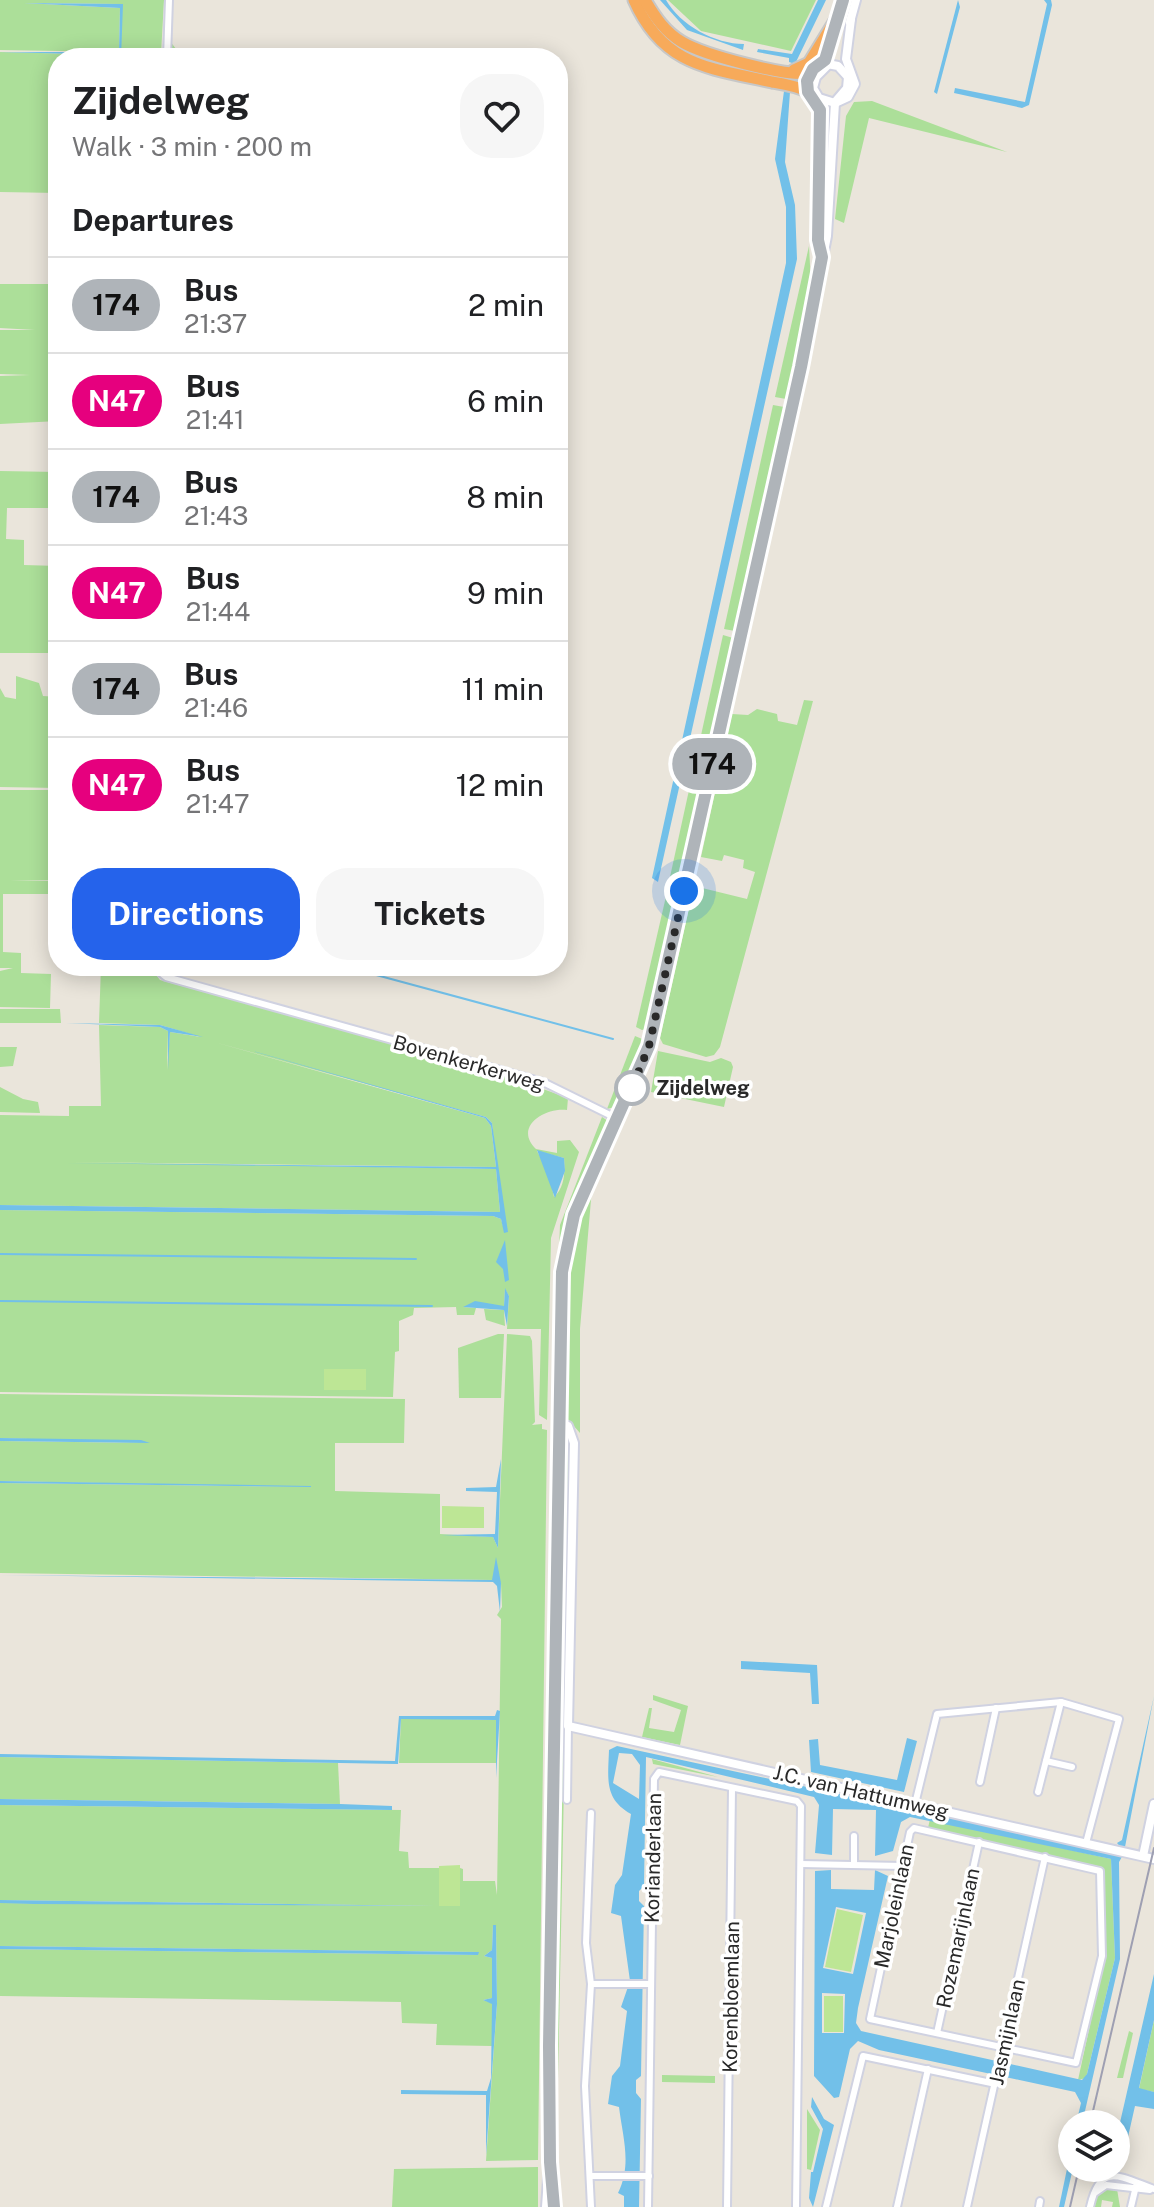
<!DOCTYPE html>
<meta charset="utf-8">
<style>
body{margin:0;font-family:"Public Sans",sans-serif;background:#f6f6f6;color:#202124;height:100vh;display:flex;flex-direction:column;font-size:30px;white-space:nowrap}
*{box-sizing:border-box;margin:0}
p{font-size:26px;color:#757577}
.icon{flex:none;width:44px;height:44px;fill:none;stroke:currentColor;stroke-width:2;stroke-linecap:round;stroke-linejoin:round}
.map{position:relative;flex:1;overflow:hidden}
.sheet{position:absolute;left:48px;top:48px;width:520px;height:928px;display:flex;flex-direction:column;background:#fff;border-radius:32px;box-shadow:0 4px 20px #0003}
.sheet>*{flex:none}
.badge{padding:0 16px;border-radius:26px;font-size:28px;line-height:52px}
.buttons{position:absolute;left:1058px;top:2110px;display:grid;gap:16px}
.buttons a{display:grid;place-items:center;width:72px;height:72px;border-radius:50%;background:#fff;box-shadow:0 4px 20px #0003;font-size:40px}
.you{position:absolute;width:40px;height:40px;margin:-20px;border:6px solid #fff;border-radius:50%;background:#1a73e8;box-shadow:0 0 0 12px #1a73e833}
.map>.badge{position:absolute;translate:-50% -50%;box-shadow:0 0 0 4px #fff}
h2{padding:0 24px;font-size:30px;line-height:72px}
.round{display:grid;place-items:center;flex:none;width:84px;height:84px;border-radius:32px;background:#f6f6f6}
.overview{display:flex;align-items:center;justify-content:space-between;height:136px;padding:0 24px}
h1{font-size:38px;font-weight:700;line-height:60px}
.action{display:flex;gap:16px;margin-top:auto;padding:16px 24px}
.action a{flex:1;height:92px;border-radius:32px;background:#2563eb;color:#fff;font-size:32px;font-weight:700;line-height:92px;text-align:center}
.action a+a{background:#f6f6f6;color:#202124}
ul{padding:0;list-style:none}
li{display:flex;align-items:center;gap:24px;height:96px;padding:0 24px;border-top:2px solid #e0e0e0}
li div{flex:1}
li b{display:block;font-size:30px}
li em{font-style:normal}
li .badge{min-width:88px;font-weight:700;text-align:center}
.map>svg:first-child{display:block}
.green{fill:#acdf99;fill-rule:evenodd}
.pitch{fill:#bde695}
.water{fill:#72c0e9;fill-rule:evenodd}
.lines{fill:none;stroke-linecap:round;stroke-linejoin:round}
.stream{stroke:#72c0e9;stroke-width:2}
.street-casing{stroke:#d0d2e1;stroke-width:10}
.secondary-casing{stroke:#d0d2e1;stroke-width:12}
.highway-casing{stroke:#c7c7c7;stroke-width:15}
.street{stroke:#fff;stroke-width:6}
.secondary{stroke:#fff;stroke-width:8}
.highway{stroke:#f7aa5a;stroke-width:11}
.tram{stroke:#9e9fb2;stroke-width:2}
.line-casing{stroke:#fff;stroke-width:18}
.line{stroke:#afb4b9;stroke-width:12}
.walk{stroke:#292929;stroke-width:8;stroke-dasharray:0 14.4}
.stop-dot{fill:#fff;stroke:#afb4b9;stroke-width:4}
.labels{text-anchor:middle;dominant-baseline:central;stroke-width:7;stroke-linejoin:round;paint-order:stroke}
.street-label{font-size:20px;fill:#292929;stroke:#fff}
.stop-label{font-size:20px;font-weight:bold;fill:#292929;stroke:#fff;text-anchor:start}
</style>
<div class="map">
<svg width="1154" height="2207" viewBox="0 0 1154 2207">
<rect width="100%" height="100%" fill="#eae5db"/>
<g class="green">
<path d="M0,0h164l-3,54h-40v-50l-97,-1 96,5 -1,44 -119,-2z"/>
<path d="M668,0h148l-25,51 -90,-20z"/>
<path d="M170,41l6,8 47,9h-53z"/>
<path d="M0,52l118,3v3h-60v135l-58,-1z"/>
<path d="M872,101l135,51 -138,-34 -25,105 -9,-4 11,-103 8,-14z"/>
<path d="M809,246l2,38 -25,115 -11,-2z"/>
<path d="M0,284h58v137l-58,3v-48l30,-1 -30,-1v-44h35l-35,-2z"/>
<path d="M773,405l11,2 -49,224 -11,-2z"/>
<path d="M0,471l58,1v36h-51l-1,31 18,1v25l34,1v87h-58z"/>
<path d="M723,635l10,3 -51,246 -14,2z"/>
<path d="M16,676l23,7 4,13 15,1v91l-58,-1v-99l5,9 11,2z"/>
<path d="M804,700l9,1 -93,346 -6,8 -8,2 -43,-13 -3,-6 34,-152 53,13 8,-27 -12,-4 1,-8 -20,-5 -2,6 -21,-4 31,-143 16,1 9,-6 20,5 1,7 19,4z"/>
<path d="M0,790h58v90h-48l48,1v13h-55v58l18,1v20l30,1 -1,34 -50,-1v-36l13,-3h-13z"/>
<path d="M667,892l10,3v6l-28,127 -7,2 -6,-3z"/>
<path d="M101,966h48l11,14 333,91 75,27 -1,12c-22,-3 -54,17 -31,39l21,4v-12l13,-1 9,12 -28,86 -4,182 -8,-5 2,-86h-34l2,-33 -4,-7 -1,17 -41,1 13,1 -2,7h-17l-1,-8 -42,1 -1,7 -14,6v30l-4,1 -2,45 -393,-5v-182l493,6 8,3 4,14 -13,-110 -6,-6 -272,-75 271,76 6,8 5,41 -428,-5 428,7 4,43 -500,-7v-90l69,1v-10h32l-2,-81 61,2 8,4 -1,39 3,-38 31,5 -41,-12 -61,-2zM537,1151l27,7c1,14 1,29 -10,39l-5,-23z"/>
<path d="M0,1009h60l1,14h-61z"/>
<path d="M635,1036l12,5 -29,65 -11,3z"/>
<path d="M0,1047h17l-4,19 -13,1z"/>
<path d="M658,1051l52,11 11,-4 10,4 2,5 -9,40 -73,-15z"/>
<path d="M0,1087l23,12 15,3 2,11 -40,-1z"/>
<path d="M602,1117l6,4 2,8 -37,75 -15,69 2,-48z"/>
<path d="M592,1188l-12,141v104l-15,-17c1,-76 -5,-157 27,-228z"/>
<path d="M484,1309l20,1 1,16 -19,-6z"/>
<path d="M498,1334h6l-3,64h-42l-1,-50z"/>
<path d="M507,1334l23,2 2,5 3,81 -3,3 10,-1v5l5,1 -9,730 -52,1 11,-157 -1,-79h-3l-1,25 -8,6 8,2v40l-9,2 9,3v43l-56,-1 1,-21 -35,-1 -1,-21 -401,-6v-47l478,6v-3l-478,-6v-43l434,3 -434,-6v-95l401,5 -2,41 9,1 1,16h30v37h21v-37l3,1v12h32l2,14 4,-276 -4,-4 5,-8 -1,-24 -7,-6 -1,3 -493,-7v-90l311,4 -311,-6v-40l145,2 -145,-5v-44l405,5 -1,44h-69v48l105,3v40l53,3 5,11z"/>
<path d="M565,1434l6,10 -15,733z"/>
<path d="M653,1695l35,11 -8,39 -38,-8 7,-29h3l-3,20 25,4 7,-22 -28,-10z"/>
<path d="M401,1718l95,2v43h-97z"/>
<path d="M0,1757l338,6 2,41 -340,-5z"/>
<path d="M652,1759l66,18 -65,-13z"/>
<path d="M930,1819l181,40 4,99 -29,120 -8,2 27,-124 -3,-89 -174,-39z"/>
<path d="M1154,2020v72l-15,-3z"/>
<path d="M1129,2031l4,2 -10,45h-6z"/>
<path d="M662,2075l53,1v7l-53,-1z"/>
<path d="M807,2109l13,21 -9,40 -4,-1z"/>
<path d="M538,2167v40h-146l2,-38z"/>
<path d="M1108,2188l9,1 3,18h-8l1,-5 -11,-2 -1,7h-8l5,-14z"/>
</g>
<g class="pitch">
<rect x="324" y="1369" width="42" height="21"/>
<path d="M442,1506l42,1v21h-42z"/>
<path d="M460,1865v41h-21v-40z"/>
<path d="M837,1909l26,6 -12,57 -26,-5z"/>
<rect x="824" y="1996" width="19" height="36"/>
</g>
<g class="water">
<path d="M660,0h6c14,25 49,44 78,44l-1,6 -56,-20z"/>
<path d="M818,0h8l-31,64 -6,-2v-4l-32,-6 1,-3 34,5z"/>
<path d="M958,0l2,7 -23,87 -3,-2z"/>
<path d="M1044,0h7l1,5 -23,100 -7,3 -68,-15 1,-5 70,14 22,-98z"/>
<path d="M24,3l99,1 -2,54 -3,-3 -118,-3h119l1,-44z"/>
<path d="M784,91l6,1 -5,70 10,43 2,54 -139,623 -6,-4 134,-615v-56l-11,-48z"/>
<path d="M66,1023l94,2 43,12 -33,-5 -2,38v-39l-8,-4z"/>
<path d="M214,1040l272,77 6,6 16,109 -4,1 -3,-14 -8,-3 -493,-6v-5l500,7 -4,-43 -429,-6 429,4 -5,-41 -6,-8z"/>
<path d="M537,1150l27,8 1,13 -10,27z"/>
<path d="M505,1240l4,40 -4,2 -2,-13 -7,-7z"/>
<path d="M505,1288l4,8 -2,30 -3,-16 -41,-3 12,-6 29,5z"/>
<path d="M0,1438l141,2 9,3 -150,-2z"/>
<path d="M501,1459l-3,89 -5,-11 -52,-2 54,-1 2,-42 -31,-1v-3l30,-1z"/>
<path d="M0,1481l311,5v1l-311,-4z"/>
<path d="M496,1557l5,26 -1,29 -3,-26 -4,-4 -493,-7 492,5z"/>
<path d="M741,1661l76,4 2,39h-7l-2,-31 -69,-4z"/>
<path d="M1154,1696l-29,151 -4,1 -4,-5 5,-3z"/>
<path d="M497,1710l3,1 -4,67v-58l-95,-1 -3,45 -398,-7v-3l395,7 4,-45h96z"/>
<path d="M907,1738l10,3 -13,51 -93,-20 -2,-32 9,-1 2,26 77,15z"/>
<path d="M617,1746l506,109 -4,7 1,97 -38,165h-6l5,-21 -6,-11 -196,-42 -21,-9 -8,8 -11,48 -5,1 -20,-22 1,-205 16,-1v19l43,1 1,-20 13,6 -30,132 -2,15 5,8 221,49 5,-6 28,-116 -4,-99 -201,-42 -9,5 -8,29 -18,5 1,-46 -43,-1 -1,46 -17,-2 4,-48 -5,-8 -168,-40 -2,129 -5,5v10l5,5 -3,170 -5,4v13l5,6 -2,108h-15v-11l-6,-3c14,-29 5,-54 1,-86l-11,-3 4,-28 8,-10 7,-55 -6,-4 9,-26 -9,-65 -10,-3 4,-28 7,-10 9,-61c-27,-15 -23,-35 -22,-64zM619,1753l13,1 8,11 -1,34 -26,-16zM836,1907l30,6 -13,61 -30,-6zM822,1993l23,1 -1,39h-22z"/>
<path d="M0,1799l340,5 52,2v4l-392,-5z"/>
<path d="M0,1900l434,6 -400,-2 -34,-1z"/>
<path d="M493,1925h3l1,79 -11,151v-60l-85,-1v-4l86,1 4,-13 1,-74 -9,-4 9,-2v-40l-8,-2 8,-6z"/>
<path d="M0,1946l479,6 -1,3 -478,-6z"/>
<path d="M1154,1974v46l-15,68 15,4v17l-19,-3 -12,53 -7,-2v-17z"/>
<path d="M812,2097l12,22 10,6 -21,82 -4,-9 2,-26h2l10,-43 -12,-22z"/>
<path d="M1072,2145l1,23 -9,39h-5z"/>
</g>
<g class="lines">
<g class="stream">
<path d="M343,966l270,73"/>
<path d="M0,1254l416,5"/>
<path d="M0,1301l432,5"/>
</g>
<defs>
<g id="street">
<path d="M167,58l2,-58"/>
<path d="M152,966l14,11 377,105 75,37"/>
<path d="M1046,1761l26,6"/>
<path d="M980,1782l16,-74"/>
<path d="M1038,1792l23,-90"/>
<path d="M567,1800l1,-74"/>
<path d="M915,1804l22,-90 124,-12 58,17 -33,124"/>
<path d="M591,1813l-5,130 5,41 -6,102 6,121"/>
<path d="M914,1828l186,43 2,85 -26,107 -206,-44 40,-187z"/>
<path d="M801,1864l102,2"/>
<path d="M854,1865v-29"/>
<path d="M591,1984h60"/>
<path d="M937,2033l42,-191"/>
<path d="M592,2176h57"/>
<path d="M1096,2192l10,-7 44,5"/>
<path d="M648,2207l6,-428 5,-7 138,29 4,5 -5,401"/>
<path d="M727,2207l5,-419"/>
<path d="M826,2207l37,-151 133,28"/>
<path d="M897,2207l31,-138"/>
<path d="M967,2207l78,-350"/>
<path d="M1039,2207l1,-6"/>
<path d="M1090,2207c10,-45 29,-31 64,-18"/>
<path d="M1131,2207l5,-21"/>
</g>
<g id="secondary">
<path d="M850,22l6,-22"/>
<path d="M822,63l21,-63"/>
<path d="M830,63l-14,14 -3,11 6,10 16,5 13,-6 7,-13 -9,-25 5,-40"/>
<path d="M821,116c-2,-20 -32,-35 1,-53l16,3 10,11 -1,11 -12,14"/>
<path d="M821,256l-3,-16 7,-131 -2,-9"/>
<path d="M559,1425l9,1 6,17 -6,283 586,133"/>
<path d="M1143,1856l11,-52"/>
<path d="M546,2207l3,-43"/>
<path d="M554,2207l-4,-45 -1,-116 13,-774 12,-57 75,-169 19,-77 143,-650 16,-83 8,-133"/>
</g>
<g id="highway">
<path d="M634,0c29,66 75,68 138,82 12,2 26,4 36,10"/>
<path d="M645,0c10,17 20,32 37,42 22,13 104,35 128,31"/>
<path d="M794,70l15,-7 29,-47"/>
</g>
</defs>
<use href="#street" class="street-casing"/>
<use href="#secondary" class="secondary-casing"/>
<use href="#highway" class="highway-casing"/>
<use href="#street" class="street"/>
<use href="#secondary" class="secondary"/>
<use href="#highway" class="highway"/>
<g class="tram">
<path d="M1090,2124l64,-276"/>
<path d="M1070,2207l9,-39"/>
</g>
</g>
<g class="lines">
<defs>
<path id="line" d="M554,2207l-4,-45 -1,-116 13,-774 12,-57 75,-169 152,-679 21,-110 -4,-17 2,-130 -12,-18 -1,-11 6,-12 12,-9 18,-60"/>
</defs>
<use href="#line" class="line-casing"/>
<use href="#line" class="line"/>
<path class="walk" d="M632,1088l-2,5 19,-47 35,-155"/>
</g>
<circle class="stop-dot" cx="632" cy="1088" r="16"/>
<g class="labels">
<g class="street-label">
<text transform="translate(469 1063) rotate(16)">Bovenkerkerweg</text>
<text transform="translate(861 1792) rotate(13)">J.C. van Hattumweg</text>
<text transform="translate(653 1858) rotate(-89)">Korianderlaan</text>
<text transform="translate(894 1906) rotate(-78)">Marjoleinlaan</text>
<text transform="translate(958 1938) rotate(-78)">Rozemarijnlaan</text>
<text transform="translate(731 1997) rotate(-89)">Korenbloemlaan</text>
<text transform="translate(1007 2032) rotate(-78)">Jasmijnlaan</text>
</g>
<g class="stop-label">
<text x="656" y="1088">Zijdelweg</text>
</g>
</g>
</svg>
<div class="buttons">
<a><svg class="icon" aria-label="layers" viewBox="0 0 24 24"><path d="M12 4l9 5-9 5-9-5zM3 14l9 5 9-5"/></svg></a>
</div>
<div class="you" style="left:684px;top:891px"></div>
<b class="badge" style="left:712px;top:764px;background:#afb4b9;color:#111">174</b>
<section class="sheet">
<div class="overview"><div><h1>Zijdelweg</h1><p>Walk · 3 min · 200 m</p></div><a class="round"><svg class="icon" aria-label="heart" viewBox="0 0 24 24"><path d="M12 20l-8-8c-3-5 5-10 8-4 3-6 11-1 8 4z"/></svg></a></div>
<h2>Departures</h2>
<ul>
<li><span class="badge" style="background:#afb4b9;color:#111">174</span><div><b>Bus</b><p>21:37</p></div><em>2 min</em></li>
<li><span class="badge" style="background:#e6007e;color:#fff">N47</span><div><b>Bus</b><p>21:41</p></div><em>6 min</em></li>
<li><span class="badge" style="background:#afb4b9;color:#111">174</span><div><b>Bus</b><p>21:43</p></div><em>8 min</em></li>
<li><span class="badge" style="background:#e6007e;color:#fff">N47</span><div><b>Bus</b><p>21:44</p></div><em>9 min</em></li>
<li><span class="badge" style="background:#afb4b9;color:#111">174</span><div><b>Bus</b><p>21:46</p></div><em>11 min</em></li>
<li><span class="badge" style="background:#e6007e;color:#fff">N47</span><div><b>Bus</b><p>21:47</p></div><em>12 min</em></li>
</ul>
<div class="action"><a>Directions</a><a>Tickets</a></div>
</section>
</div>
